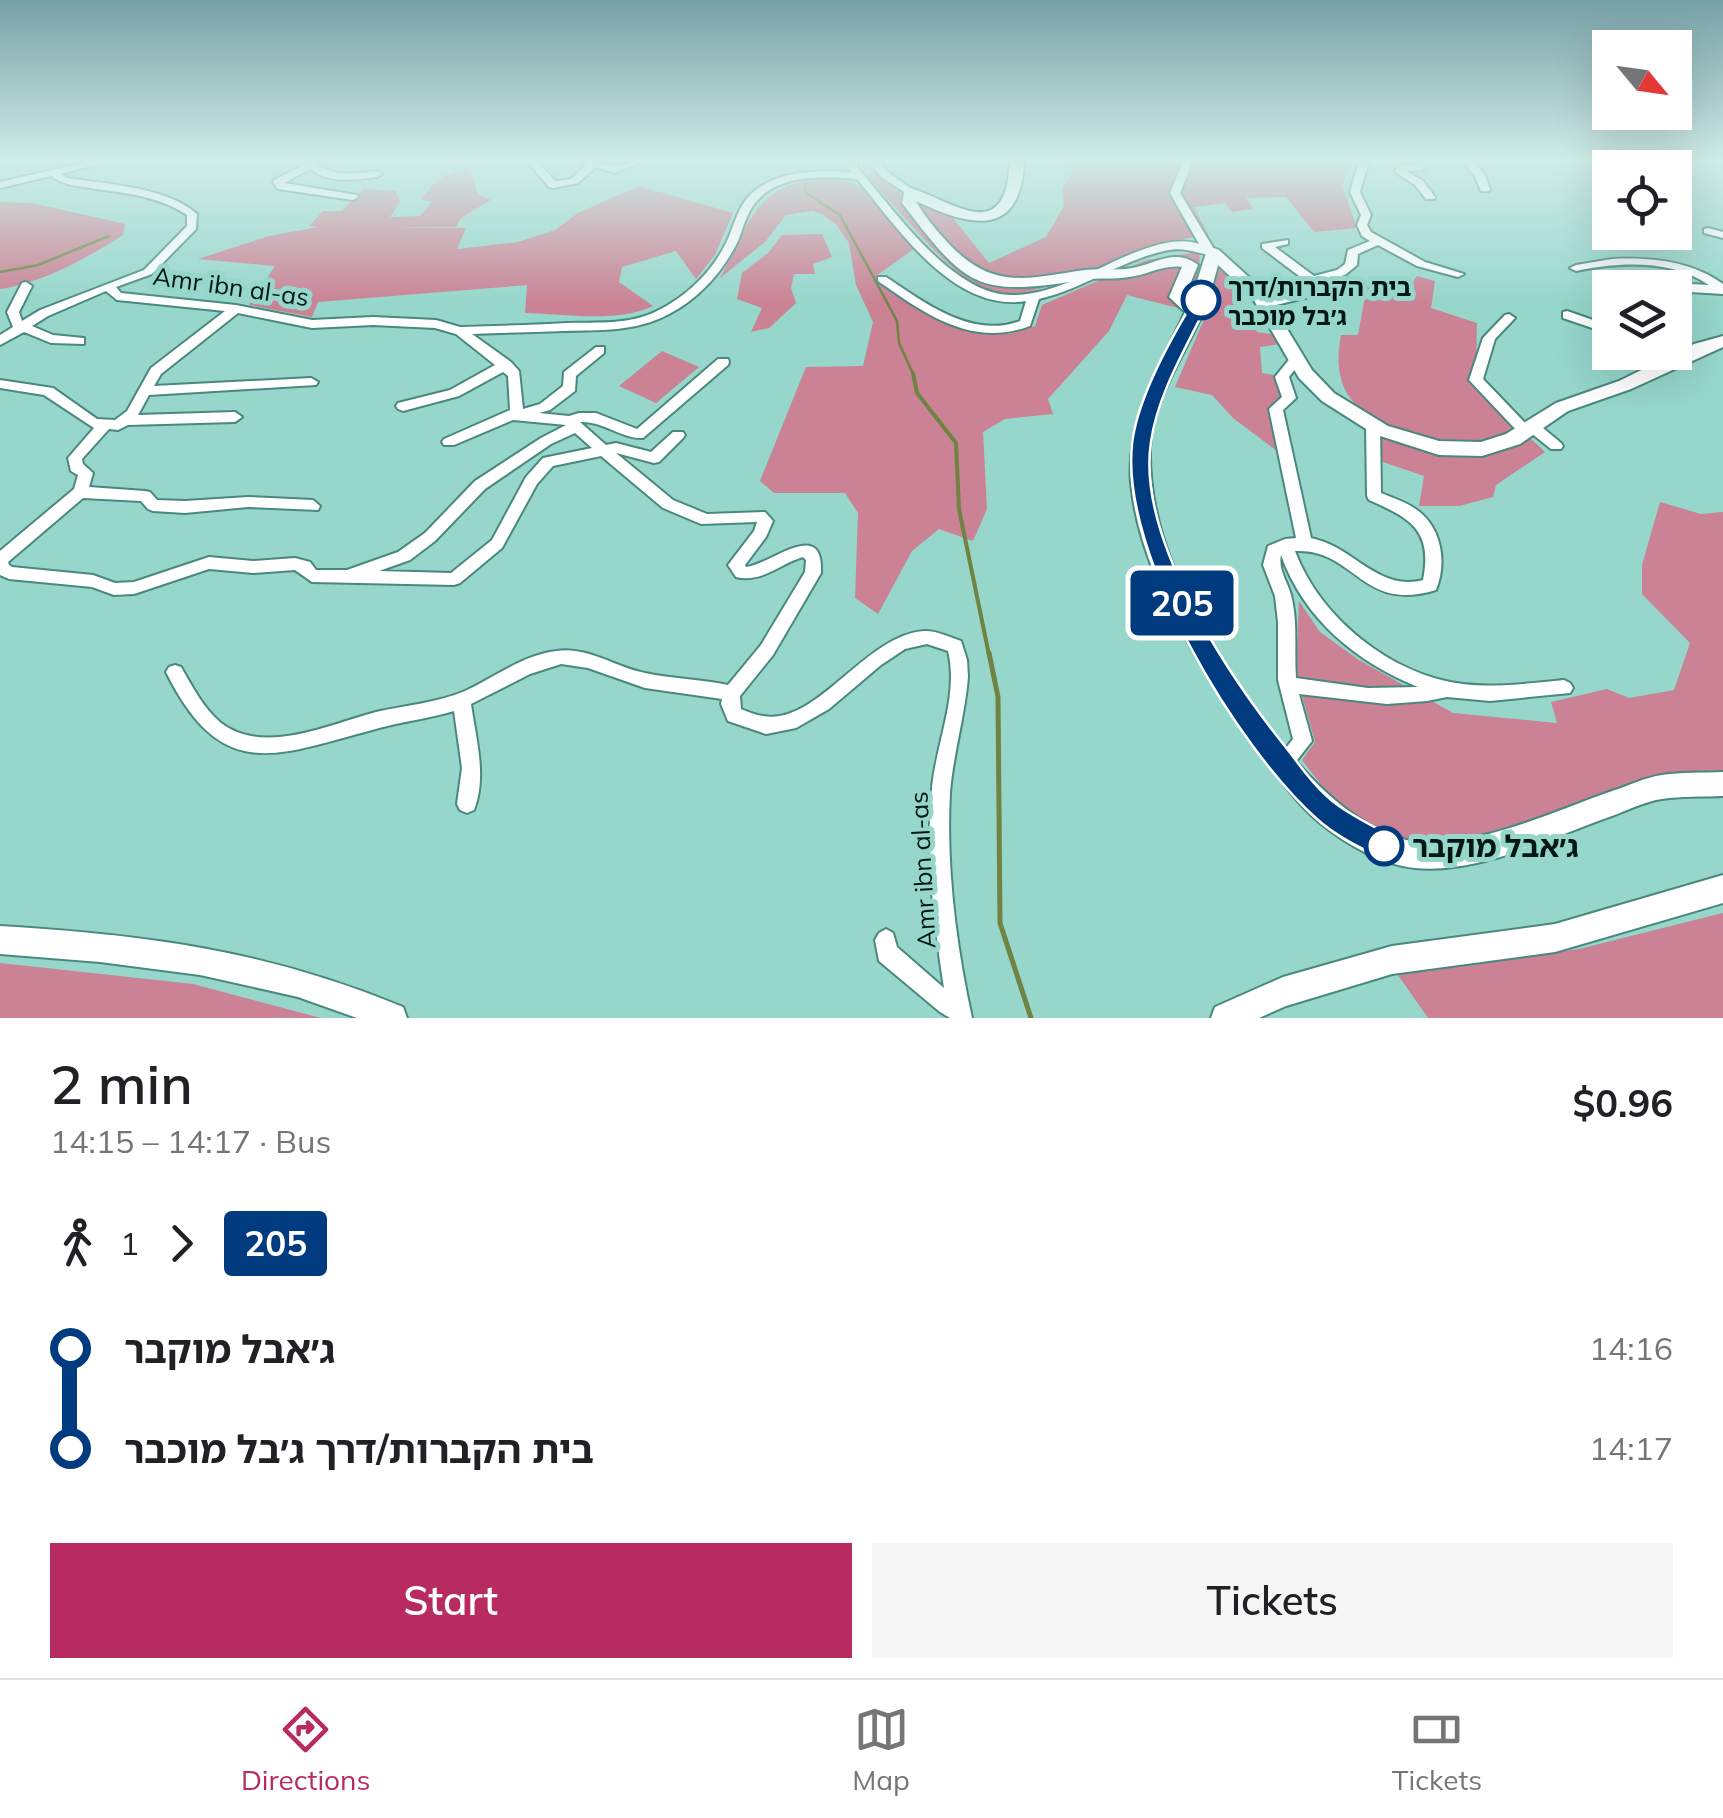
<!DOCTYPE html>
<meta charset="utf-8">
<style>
body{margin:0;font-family:Mulish,"Noto Sans Hebrew",sans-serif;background:#f6f6f6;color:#202124;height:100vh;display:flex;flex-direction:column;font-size:38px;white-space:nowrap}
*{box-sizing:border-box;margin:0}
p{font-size:32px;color:#757577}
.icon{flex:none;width:55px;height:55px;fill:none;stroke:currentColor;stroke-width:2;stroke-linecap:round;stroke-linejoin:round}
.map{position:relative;height:1018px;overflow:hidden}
.panel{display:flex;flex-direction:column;background:#fff;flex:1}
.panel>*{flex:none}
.badge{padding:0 20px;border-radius:8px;font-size:35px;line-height:65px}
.needle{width:65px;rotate:119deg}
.fabs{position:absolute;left:1592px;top:30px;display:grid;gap:20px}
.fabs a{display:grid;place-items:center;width:100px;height:100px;border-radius:0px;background:#fff;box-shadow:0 10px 40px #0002;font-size:50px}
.map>.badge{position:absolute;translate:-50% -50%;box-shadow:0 0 0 5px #fff}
.legs{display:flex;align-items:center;gap:15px;height:110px;padding:0 50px;font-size:32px}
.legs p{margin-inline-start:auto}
.summary{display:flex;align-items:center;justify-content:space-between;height:170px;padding:0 50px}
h1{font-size:55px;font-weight:600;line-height:75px}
.cta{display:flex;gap:20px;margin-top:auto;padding:20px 50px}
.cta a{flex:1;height:115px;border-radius:0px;background:#b82b60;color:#fff;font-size:40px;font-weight:600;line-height:115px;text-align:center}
.cta a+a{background:#f6f6f6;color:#202124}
ul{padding:0 50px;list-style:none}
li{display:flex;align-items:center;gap:35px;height:100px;font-size:38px}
li i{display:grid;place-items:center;width:15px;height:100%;margin:0 12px;background:currentColor}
li i::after{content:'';width:25px;height:25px;margin:-12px;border:8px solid;border-radius:50%;background:#fff}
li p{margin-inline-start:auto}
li:first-child i{background:linear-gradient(#0000 50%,currentColor 0)}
li:last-child i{background:linear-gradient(currentColor 50%,#0000 0)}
.tabs{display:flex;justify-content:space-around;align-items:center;height:140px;border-top:2px solid #e0e0e0;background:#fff;font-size:28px;color:#757577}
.tabs a{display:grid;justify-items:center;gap:5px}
.tabs .on{color:#b82b60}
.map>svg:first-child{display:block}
.green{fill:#ca8294}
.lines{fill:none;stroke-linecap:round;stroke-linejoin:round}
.stream-far2{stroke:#6f8342;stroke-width:2.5}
.stream-far1{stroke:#6f8342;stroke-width:4}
.stream{stroke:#6f8342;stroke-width:5}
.street-casing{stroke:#49887e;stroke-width:4}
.secondary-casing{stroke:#49887e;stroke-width:4}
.street{fill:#fff;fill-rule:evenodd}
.secondary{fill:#fff;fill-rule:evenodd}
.line-1{fill:#003b80;stroke:#fff;stroke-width:2.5}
.stop-1-dot{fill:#fff;stroke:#003b80;stroke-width:5}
.labels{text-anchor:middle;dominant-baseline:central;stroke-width:10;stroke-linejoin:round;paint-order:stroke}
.street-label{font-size:25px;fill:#001714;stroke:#96d6cb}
.stop-label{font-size:25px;font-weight:bold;fill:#001714;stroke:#96d6cb;text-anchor:start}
.near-stop-label{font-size:30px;font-weight:bold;fill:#001714;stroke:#96d6cb;text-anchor:start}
</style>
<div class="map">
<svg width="1723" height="1018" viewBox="0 0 1723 1018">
<rect width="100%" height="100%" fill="#96d6cb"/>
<g class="green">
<path d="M1027,161h326l-11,24 15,43 -43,4 -28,-35 -40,1 7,11 -21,3 -7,-9 -31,4 15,29c-21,2 -41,4 -60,11 -40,14 -129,63 -168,41 -46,-27 -78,-76 -115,-113l7,-3 28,22 52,24 36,45 57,-26 18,-31 -2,-18 12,-18 -17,-9z"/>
<path d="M469,166l9,28 13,6 -30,18 -5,9h-78l88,1 -9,21 61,-7 37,-12 23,-17 61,-27 94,27 -18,42 -19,24 -20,-28 -54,16 -3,15 34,24c-36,17 -89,8 -128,7l2,-28 -209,17 -6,15 -63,-12 26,-39 -77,-7 71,-23 49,-9 -9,-1 14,-15h19l22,-22 32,2 4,11 -10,15 30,-1 13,-15 -13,-1 17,-20z"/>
<path d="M819,178l31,4 11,6 54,60 -39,28c34,26 83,60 128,58 10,0 21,-5 31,-8l7,-21 104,-45 53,-8c3,22 -3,40 -17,57l-55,-14 -18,36 -61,68 5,15 -48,5 -22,13 4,77 -14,32 -34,-12 -27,22 -34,63 -23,-16 3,-85 -13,-20h-71l-14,-12 46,-114 57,-1 10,-44 -17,-37 -7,-42 -13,-19 -14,-10 -10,-3 -26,4 -21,27 -45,36c29,-52 32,-91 99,-100z"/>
<path d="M0,202l32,1 93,21 -2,11c-36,23 -80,48 -123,54z"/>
<path d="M822,234l10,23 -19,7 2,10h-21l-3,14 5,15 -27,25 -18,4 11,-24 -25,-9 5,-26 26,-20 14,-18z"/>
<path d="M1219,267l27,25 -9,3 20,37 16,2 7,10 -20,3 2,26 12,2 7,22 -14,12 10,42 -44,-33 -21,-23 -37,-8 33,-77z"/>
<path d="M1417,276l18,5 -4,27 46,15 -1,44 -7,16 42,41 2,10c-14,4 -31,12 -45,13 -17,2 -38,-6 -54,-12 -55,-19 -84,-38 -73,-100h17l9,-49 37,8z"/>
<path d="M662,351l37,16 -43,36 -37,-17z"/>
<path d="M1381,437c58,15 91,25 149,1l15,14 -49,33 -3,12 -34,9h-40l5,-30 -47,-16z"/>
<path d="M1660,502l41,12 22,-2v263c-112,-15 -258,109 -357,52 -27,-16 -45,-43 -64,-67l13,-18 -19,-68 3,-73 21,31 39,28 94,53 104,10 -6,-21 56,-13 22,9 45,-8 16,-47 -48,-49v-29z"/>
<path d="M1723,913v105h-295l-30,-43 181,-26z"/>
<path d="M0,963l193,21 128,34h-321z"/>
</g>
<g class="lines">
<g class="stream-far2">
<path d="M805,184l1,9 34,22 57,106 2,22 15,33"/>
<path d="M0,272l38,-7 71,-29"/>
</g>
<path class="stream-far1" d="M913,373l4,20 39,50 3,66 30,146"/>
<path class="stream" d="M989,653l9,44 2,226 31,95"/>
<defs>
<g id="street">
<path d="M92,161h17l-48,13 6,4c39,6 100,9 130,36l-1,15 -44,45 -36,13 5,6 115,12 76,15 61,-3 63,3 24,7c36,-1 72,-2 107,-4 31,-1 62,2 90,-12 29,-14 55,-39 69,-68 8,-16 11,-35 24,-48 25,-25 68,-25 101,-23l-4,-5v-6h10v6c36,41 96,131 158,128 38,-1 75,-23 109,-38 22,-9 52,-21 75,-13l-29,-51 13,-32h10l-13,32 34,56 6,4 -2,2c-20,1 -30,-10 -54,-4 -44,10 -81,38 -125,48l-9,27c-58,22 -105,-12 -152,-45v-4h8c39,26 86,62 134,44l6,-20c-73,12 -129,-74 -169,-122 -33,-3 -78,-5 -101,23 -10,11 -13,28 -19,41 -15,30 -39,56 -68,71 -33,18 -69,16 -105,17 -30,1 -61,2 -92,3l39,28 8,9 4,38 17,-5 23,-18 1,-14 32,-25h8v6l-28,23 -1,15 -25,19 -11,3 30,3 10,-3h17l41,16 81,-70h10l1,3 -1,3 -85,73c-22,1 -39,-17 -63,-16l26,23 10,-2 35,9 22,-20h10l2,3 -2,3 -24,24 -5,1 -38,-10 57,47 34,14 58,-2 8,9 -7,16 -21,28 1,2c24,-2 78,-51 75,6l-48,82 -33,41 1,13c7,3 15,6 22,7 54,10 102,-81 161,-85 11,-1 26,6 37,10l6,19 1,17c-3,39 -15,77 -18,116 -4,74 6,152 22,225h-22l-10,-6 -61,-51 -4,-21 4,-7 7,-4 7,4 4,14 47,41c-10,-65 -19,-134 -12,-200 4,-45 27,-92 16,-137l-21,-7 -22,5 -24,16 -52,44 -33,19 -30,6 -38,-13 -7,-17 1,-5 -77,-11 -57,-20 -27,-4 -31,10 -59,30c5,35 16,73 3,106l-7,3 -7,-3 -3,-6 5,-36 -8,-57c-27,8 -55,11 -82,19 -100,27 -151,52 -206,-58l3,-5 6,-2 6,2c11,19 22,41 40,56 43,33 109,1 155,-11 30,-7 61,-9 89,-21 30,-14 58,-36 91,-40 31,-5 59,16 89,22 27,6 56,6 83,12l33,-40 44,-73 1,-12 -3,-3c-24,7 -40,26 -67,20l-8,-12 26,-34 3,-9 -56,2 -38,-16 -62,-52 -48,10 -16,18 -35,64 -42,35 -6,2 -142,-3 -17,-12 -42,3 -44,-4 -75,25 -20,1 -22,-8 -83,-8 -9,-4v-24l74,-62 4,-14 -7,-4 -3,-13 26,-30 -50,-33 -44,-7v-8l53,8 44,31 18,1 12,-9 24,-43 74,-57 -108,-11 -11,-9 -58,25 -16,10 21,9 31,3v6l-33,-1 -27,-11 -24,13v-10l13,-8 -6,-15 15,-29 4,-1 6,4 -13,26 3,9 18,-11 104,-40 43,-44v-11c-26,-18 -60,-22 -91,-26 -16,-3 -32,-3 -45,-13l-51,12v-6zM238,313l74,15 61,-3 62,3 21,6 39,31 -45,25 -52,13 -2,3 2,3 5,2 56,-15 44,-24 5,4 2,34 -66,29 -2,3 2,3h10l59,-25 53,5 -25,13 -66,43 -50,52 -27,19 -51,18h-31l-6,-8 -15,-4 -42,3 -44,-4 -75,25 -19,1 -22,-8 -81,-8 -3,-2 -1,-3 75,-64 58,3 7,8 5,2 32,2 63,-6 70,3 2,-4 -7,-6 -65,-3 -63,4 -28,-1 -7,-8 -5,-1 -56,-4 4,-14 -10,-9 -1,-5 27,-30 9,1 10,-5 107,-3 7,-5 -7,-5 -97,3 11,-20 167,-10 2,-3 -7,-4 -157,8 7,-12zM575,433l17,15 -49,10 -17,19 -34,63 -41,33 -72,-2 31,-11 25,-19 50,-52 66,-45z"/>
<path d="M300,161h12c20,16 40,13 65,10l5,3 -5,3c-24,3 -47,7 -67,-8l-26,14 73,12 1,2 -5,3 -75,-11 -5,-7 1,-2 30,-15z"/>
<path d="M527,161h10l18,20 16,-2 16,-15 -3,-3c12,0 25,6 35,4 10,-1 16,-4 26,-4l-30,12 -19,-6 -18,16 -25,5 -4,-1z"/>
<path d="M868,161h10l11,12 27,19 -9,2 -26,-17z"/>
<path d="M1237,161h11l-5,3z"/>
<path d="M1359,161h10l-9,31 11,23 -4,10 4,7 54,30 39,12 -6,3 -41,-11 -39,-21 -20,9 -1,11 -12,10 -23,6 -1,13 -57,14 -4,-1v-6l51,-12v-4l-49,-37v-4l26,-4v4l-13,3 39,29 23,-6 8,-6 3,-14 22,-9 -8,-5 -5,-11 4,-10 -11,-23z"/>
<path d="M1416,161h10l-3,9 -17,1 17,10 12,16 -1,2h-8l-11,-14 -20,-13 2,-6 18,-1z"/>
<path d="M1462,161h10l13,14 5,14 -1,2h-8l-6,-15z"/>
<path d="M1708,228l15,4v6l-19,-5v-4z"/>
<path d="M1612,259c39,-2 79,2 111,25v10l-33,-2 -35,-13 -15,9h-15l29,-16 37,12 18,1c-39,-26 -89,-23 -133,-14l-6,-3 6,-3z"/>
<path d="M1567,311l43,15v8l-47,-16v-6z"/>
<path d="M1509,314l6,4 -20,21 -12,40 43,45 6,-3 5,2 24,20 2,3 -2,3h-10l-20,-16 -6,3 -5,-2 -51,-54 14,-42 22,-23z"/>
<path d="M1675,315l6,2v6h-6z"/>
<path d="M1646,352h17l17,11 -1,3h-10z"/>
<path d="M1297,355l6,4 -14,18 7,21 -13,12 28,128c42,8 67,54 112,42 10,-50 -13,-62 -54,-80l-2,-4 -1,-70 7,-5 7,5 1,67c12,5 26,9 36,17 25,18 30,53 19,80 -75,23 -81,-42 -141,-39 25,67 96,124 168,133 34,4 68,-1 101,-4l6,3 3,5 -3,5 -80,8 -43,-4 -20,4 -40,3 -88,-10 13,47 -22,28 -7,3 -7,-3 -2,-6 19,-24 -15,-59v-58l-3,-26 -12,-31 5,-19 17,-7 11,-1 -27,-129 13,-12 -7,-20 17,-21zM1281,555c23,64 75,107 137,132l-50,1 -72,-10c-2,-27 2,-57 -5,-83 -4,-15 -13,-25 -10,-40z"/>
</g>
<g id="secondary">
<path d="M1010,161h14c-3,78 -54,66 -108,40 8,15 21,30 33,43 45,47 78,34 136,26 16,-2 31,1 47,-2 23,-4 44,-21 66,-3l-13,31 6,4 15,-47 8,-5 5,2 45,41 48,79 22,23 54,33 51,15 42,1 25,-8 50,-31 63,-22 75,-37 29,-8v11l-92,42 -63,22 -48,33 -38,12 -43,-1 -65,-21 -52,-33 -23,-23 -47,-81 -34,-32c-4,16 -10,37 -16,50 -18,41 -49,84 -52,132 -1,41 8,81 23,118 33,84 151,275 250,277 64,2 129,-30 189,-51 16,-5 34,-14 50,-16 20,-3 41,-2 61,-3v24c-20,1 -41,0 -61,3 -16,2 -34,11 -50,17 -61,21 -131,58 -197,52 -33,-3 -69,-24 -95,-45 -23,-19 -41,-45 -58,-69 -56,-76 -122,-176 -131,-271 -5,-64 29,-116 54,-171l-16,-15 13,-30c-18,-3 -35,8 -53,10 -15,3 -31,0 -46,3 -107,17 -116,8 -181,-77l2,-11 7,-4c48,17 95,56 99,-27z"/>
<path d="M1723,875v28l-168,49 -163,22 -106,32 -27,12h-48l4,-11 68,-30 109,-31 163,-22z"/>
<path d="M0,926c148,9 264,24 403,81l4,11h-50l-59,-21 -98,-22 -100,-13 -100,-8z"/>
</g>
</defs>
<use href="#street" class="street-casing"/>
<use href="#secondary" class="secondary-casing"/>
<use href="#street" class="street"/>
<use href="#secondary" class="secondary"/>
</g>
<linearGradient id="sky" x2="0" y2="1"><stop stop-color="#77a0a6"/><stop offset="0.53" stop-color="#d0ede8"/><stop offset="1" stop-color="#d0ede8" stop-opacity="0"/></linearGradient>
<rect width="1723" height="303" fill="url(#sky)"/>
<path class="line-1" d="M1196,297l13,3c-21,45 -51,92 -58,142 -15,97 79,236 137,308 15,20 31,42 51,56 17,12 36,21 54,31l3,9 -3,9 -9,3c-22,-8 -49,-23 -66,-38 -81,-72 -198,-265 -186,-376 5,-45 40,-108 64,-147z"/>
<g class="stop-1-dot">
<circle cx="1201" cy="300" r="18"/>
<circle cx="1384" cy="846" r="18"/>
</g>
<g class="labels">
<g class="street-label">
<text transform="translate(231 286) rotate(8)">Amr ibn al-as</text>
<text transform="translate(922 870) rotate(-93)">Amr ibn al-as</text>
</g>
<g class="stop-label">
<text x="1228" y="286">בית הקברות/דרך<tspan x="1228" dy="29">ג׳בל מוכבר</tspan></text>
</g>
<g class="near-stop-label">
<text x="1412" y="846">ג׳אבל מוקבר</text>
</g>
</g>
</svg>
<div class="fabs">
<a><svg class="needle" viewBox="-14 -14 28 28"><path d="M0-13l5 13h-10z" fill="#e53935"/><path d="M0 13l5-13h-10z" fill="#757577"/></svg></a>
<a><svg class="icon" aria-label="locate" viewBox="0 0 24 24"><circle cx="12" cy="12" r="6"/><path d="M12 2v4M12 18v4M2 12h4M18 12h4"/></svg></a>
<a><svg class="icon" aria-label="layers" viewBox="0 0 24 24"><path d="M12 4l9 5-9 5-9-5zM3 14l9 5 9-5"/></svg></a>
</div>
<b class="badge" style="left:1182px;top:603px;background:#003b80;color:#fff">205</b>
</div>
<section class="panel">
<div class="summary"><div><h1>2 min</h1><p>14:15 – 14:17 · Bus</p></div><b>$0.96</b></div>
<div class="legs"><svg class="icon" aria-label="walk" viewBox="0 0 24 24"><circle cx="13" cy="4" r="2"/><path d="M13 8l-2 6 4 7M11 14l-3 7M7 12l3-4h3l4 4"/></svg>1<svg class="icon" aria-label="forward" viewBox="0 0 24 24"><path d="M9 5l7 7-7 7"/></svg><b class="badge" style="background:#003b80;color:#fff">205</b></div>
<ul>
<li><i style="color:#003b80"></i><b>ג׳אבל מוקבר</b><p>14:16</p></li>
<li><i style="color:#003b80"></i><b>בית הקברות/דרך ג׳בל מוכבר</b><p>14:17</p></li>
</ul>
<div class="cta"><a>Start</a><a>Tickets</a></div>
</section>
<nav class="tabs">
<a class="on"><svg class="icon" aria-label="directions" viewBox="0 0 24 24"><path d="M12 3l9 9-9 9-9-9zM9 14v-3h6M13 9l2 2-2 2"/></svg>Directions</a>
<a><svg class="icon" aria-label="map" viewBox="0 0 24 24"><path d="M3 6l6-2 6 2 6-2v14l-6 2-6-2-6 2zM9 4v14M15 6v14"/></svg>Map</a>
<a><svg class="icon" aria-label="tickets" viewBox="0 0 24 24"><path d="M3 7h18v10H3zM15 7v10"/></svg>Tickets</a>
</nav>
